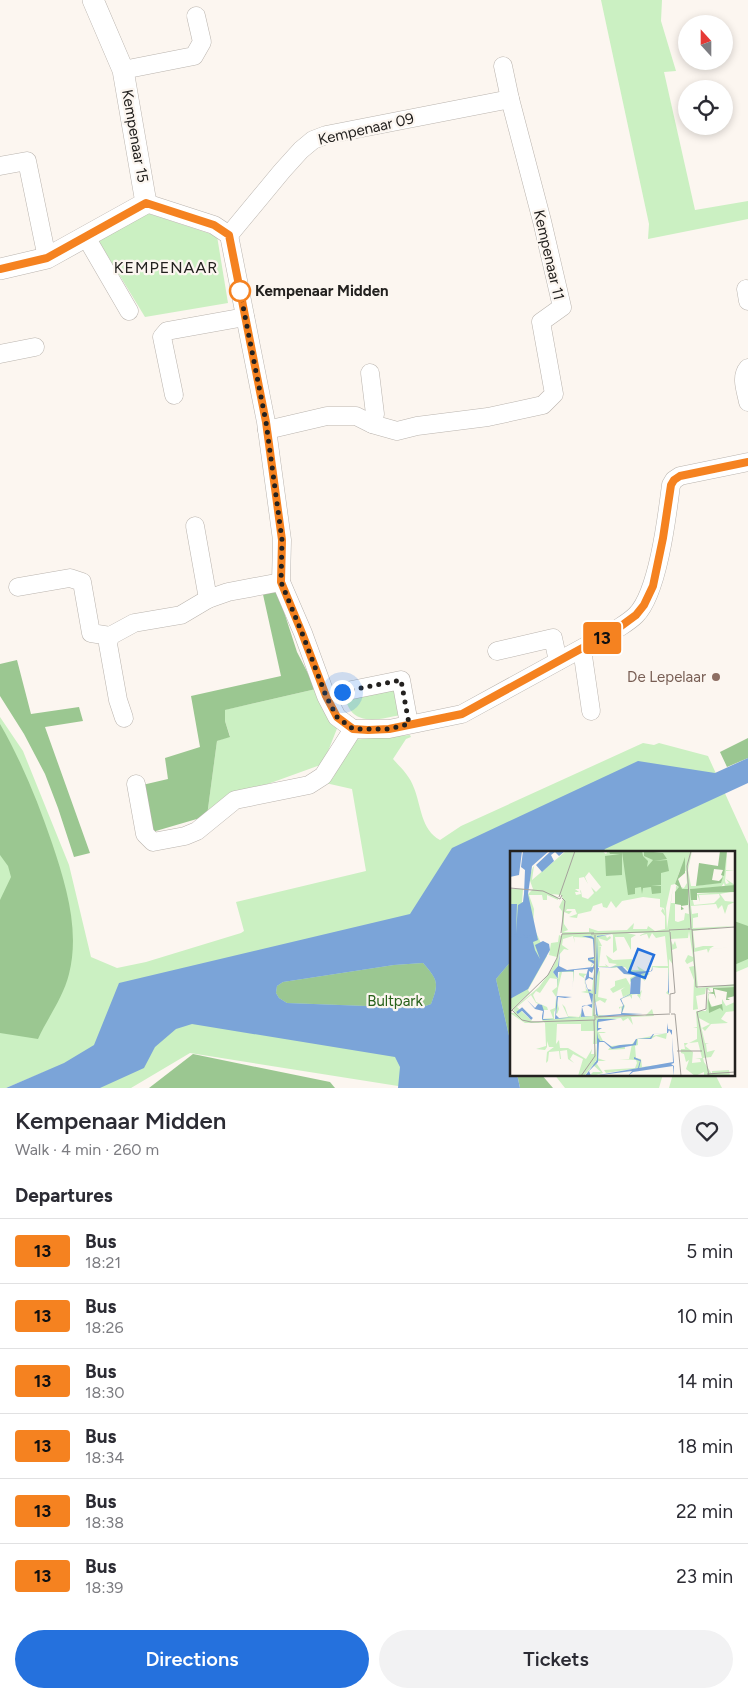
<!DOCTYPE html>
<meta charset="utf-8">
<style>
body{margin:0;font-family:Figtree,sans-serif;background:#f2f2f3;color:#2b2b33;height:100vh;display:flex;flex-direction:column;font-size:19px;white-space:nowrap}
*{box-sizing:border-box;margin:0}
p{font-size:16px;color:#7c7c81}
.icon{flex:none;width:28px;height:28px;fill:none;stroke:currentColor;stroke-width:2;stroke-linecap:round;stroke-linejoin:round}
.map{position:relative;height:1088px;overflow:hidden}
.panel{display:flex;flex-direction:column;background:#fff;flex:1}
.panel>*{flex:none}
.badge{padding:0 10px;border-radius:4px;font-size:18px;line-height:32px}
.needle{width:32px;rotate:339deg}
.tools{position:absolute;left:678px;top:15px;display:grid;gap:10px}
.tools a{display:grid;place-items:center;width:55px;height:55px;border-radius:50%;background:#fff;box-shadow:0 2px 8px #0003;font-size:25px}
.you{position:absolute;width:25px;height:25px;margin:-12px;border:4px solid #fff;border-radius:50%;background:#1a73e8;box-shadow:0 0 0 8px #1a73e833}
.map>.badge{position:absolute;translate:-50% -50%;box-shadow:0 0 0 2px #fff}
h2{padding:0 15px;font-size:19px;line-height:45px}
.round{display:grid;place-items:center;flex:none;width:52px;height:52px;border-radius:26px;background:#f2f2f3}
.overview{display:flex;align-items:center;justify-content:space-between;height:85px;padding:0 15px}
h1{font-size:24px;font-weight:600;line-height:38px}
.button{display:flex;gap:10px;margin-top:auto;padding:10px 15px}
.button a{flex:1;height:58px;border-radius:30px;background:#2571dd;color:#fff;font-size:20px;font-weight:600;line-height:58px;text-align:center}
.button a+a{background:#f2f2f3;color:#2b2b33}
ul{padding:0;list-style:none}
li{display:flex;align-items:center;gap:15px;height:65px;padding:0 15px;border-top:1px solid #e1e1e2}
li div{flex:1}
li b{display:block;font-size:19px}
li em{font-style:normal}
li .badge{min-width:55px;font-weight:700;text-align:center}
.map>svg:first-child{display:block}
.green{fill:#cbf0c2}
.forest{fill:#9bc791}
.water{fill:#7ba4d8;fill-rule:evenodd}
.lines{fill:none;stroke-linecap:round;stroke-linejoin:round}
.minor-casing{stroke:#bab4ae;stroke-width:19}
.tertiary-casing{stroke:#bab4ae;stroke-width:22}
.minor{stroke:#fff;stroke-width:18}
.tertiary{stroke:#fff;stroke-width:21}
.line-casing{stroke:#fff;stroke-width:11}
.line{stroke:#f58220;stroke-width:8}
.walk{stroke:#23211f;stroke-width:5;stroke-dasharray:0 9}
.stop-dot{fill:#fff;stroke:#f58220;stroke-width:2.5}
.education-dot{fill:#8d6e63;stroke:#fcf6f0;stroke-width:2}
.labels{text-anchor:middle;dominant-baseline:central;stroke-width:4.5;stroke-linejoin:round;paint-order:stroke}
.street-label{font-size:15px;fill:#23211f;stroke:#fcf6f0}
.stop-label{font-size:15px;font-weight:bold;fill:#23211f;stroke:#fcf6f0;text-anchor:start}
.education-label{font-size:15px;fill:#785e54;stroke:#fcf6f0;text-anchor:end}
.park-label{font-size:15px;fill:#29621b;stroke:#fcf6f0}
.neighbourhood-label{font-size:16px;letter-spacing:1px;fill:#23211f;stroke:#fcf6f0}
.inset-river{fill:none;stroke:#7ba4d8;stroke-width:2.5}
.inset-road{fill:none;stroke:#a5a19c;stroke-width:1}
.view{fill:#2571dd;fill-opacity:0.15;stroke:#2571dd;stroke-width:2.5}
.inset-edge{fill:none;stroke:#23211f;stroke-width:2.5}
</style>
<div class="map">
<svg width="748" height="1088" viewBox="0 0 748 1088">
<rect width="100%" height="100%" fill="#fcf6f0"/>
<g class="green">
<path d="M601,0h61l-1,21 15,50 -12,1 31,138 53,-9v18l-100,20 1,-15z"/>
<path d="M144,212l73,24 11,67 -83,14 -47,-77z"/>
<path d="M393,686l7,29c-14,3 -38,10 -49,-4 -3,-4 -5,-10 -7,-14z"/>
<path d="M316,689l22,37 -15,38 -105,38 -11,14 10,-75 13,-5 -5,-15 -1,-11z"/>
<path d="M0,717l23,34 46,114 22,92 26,11 29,-6 95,-29 3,-2 -8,-29 130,-31 -14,-82 -31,-7 12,-4 18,-38 59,-5 1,2 -5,2 -13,20c8,9 17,17 21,29 7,17 7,42 26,52l21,-14 182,-83 11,2 5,-2 49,13 40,88v123l-14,6v-121h-222v205l-114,29 -208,-33 -59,35h-69l-13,-18 -43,18h-6z"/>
<path d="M554,1074h109l-4,14h-94z"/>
<path d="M673,1074h44l-1,2 6,12h-53z"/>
</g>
<g class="forest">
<path d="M276,587l21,65 19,37 -91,21v11l5,16 -13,4 -10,75 -58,17 -11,-47 30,-7 -3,-21 35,-11 -9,-51 90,-20 -19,-86z"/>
<path d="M17,660l14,54 48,-7 4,14 -38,6 45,126 -16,4 -16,-49 -13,-34 -21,-40 -24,-38v-32z"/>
<path d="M0,724c22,38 38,78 52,119 14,42 28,87 17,131 -6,24 -21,43 -31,65l-38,-6v-133l11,-23 -3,-11 -8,-11z"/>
<path d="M748,738v20l-21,9 -7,-15z"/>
<path d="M734,921l14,5v33l-14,6z"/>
<path d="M512,960v84h-1l-15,-65z"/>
<path d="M423,963c15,17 16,20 8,41l-11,4 -133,-5 -8,-5 -3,-5 1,-7 6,-4 111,-17z"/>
<path d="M193,1054l137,28 5,6h-186z"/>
<path d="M517,1074h24l12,14h-33z"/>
</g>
<path class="water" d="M748,758v25l-143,66 -2,3h-91v108l-16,19 16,70v25h5l3,14h-122l2,-21 -5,-10 -203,-33 -16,5 -21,18 -11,21 -44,20h-94l58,-25 30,-18 25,-62 291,-69 42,-66 186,-87 77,12zM423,963c15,17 16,20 8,41l-11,4 -133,-5 -8,-5 -3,-5 1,-7 6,-4 111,-17z"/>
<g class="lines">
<defs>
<g id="minor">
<path d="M123,70l71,-14 8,-14 -6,-26"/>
<path d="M0,166l27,-5 20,97"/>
<path d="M146,203l68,22 15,10 37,187 16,118 -1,42 22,51 23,63 11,21 16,12"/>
<path d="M229,235l53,-64 19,-21 12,-10 13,-5 184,-36 -7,-33"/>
<path d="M86,237l43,74"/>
<path d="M746,289l2,12"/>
<path d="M0,354l35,-7"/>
<path d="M748,368c-8,9 -2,23 0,34"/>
<path d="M370,373l5,41 -3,10"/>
<path d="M174,395l-12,-58 5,-6 78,-14"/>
<path d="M267,430l60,-14h29l16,8 25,7 20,-5 71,-9 55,-12 11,-11 -13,-72 21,-15 -20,-86 -32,-122"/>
<path d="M195,526l13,73"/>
<path d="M18,587l52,-9 12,4 9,51 19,3 24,-13 47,-8 27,-16 20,-7 53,-10"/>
<path d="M110,636l-2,8 10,56 6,18"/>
<path d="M582,649l9,62"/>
<path d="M497,651l56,-13 5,23"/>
<path d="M342,692l59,-12 8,44"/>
<path d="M353,729h36l73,-15 155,-85c6,-4 13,-8 19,-14 22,-22 31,-98 35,-130l3,-5 6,-4 68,-14"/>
<path d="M136,784l9,50 8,8 32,-6 12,-5 38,-31 74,-15 14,-9 30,-47"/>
</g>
<path id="tertiary" d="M0,269l47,-11 99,-55 -23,-133 -30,-70"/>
</defs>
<use href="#minor" class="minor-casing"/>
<use href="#tertiary" class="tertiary-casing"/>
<use href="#minor" class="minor"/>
<use href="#tertiary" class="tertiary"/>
</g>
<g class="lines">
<defs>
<path id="line" d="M0,269l47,-11 99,-55 68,22 15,10 37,187 16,118 -1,42 21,51 24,63 11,21 16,12 15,1 21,-1 73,-15 155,-85 19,-14 8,-10 9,-19 10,-48 8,-53 3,-5 6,-4 68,-14"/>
</defs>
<use href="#line" class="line-casing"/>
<use href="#line" class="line"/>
<path class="walk" d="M240,291l26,131 16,118 -1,42 21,51 24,63 11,21 16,12h36l20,-5 -8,-44 -59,12"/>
</g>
<circle class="stop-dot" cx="240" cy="291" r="10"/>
<circle class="education-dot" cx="716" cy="677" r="5"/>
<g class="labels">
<g class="street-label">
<text transform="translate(366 129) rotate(-13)">Kempenaar 09</text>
<text transform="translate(135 136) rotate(80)">Kempenaar 15</text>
<text transform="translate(549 255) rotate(77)">Kempenaar 11</text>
</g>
<g class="stop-label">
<text x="255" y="291">Kempenaar Midden</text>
</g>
<g class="education-label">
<text x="706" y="677">De Lepelaar</text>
</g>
<g class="park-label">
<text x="395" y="1001">Bultpark</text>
</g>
<g class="neighbourhood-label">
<text x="166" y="267">KEMPENAAR</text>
</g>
</g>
<g transform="translate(510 851)">
<rect width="225" height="225" fill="#fcf6f0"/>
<path d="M56,0h36l4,3 2,-3h84l-4,19 3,16h5l2,-23 -2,23 25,-4 6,-31 -1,19h9l-9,1 -1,10 1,3 3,-1 -3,-4 9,6 -10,2 -1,-4 -3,4 -31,2 4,16 20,-2 6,-6 -1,-3 -20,1 1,7 -3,-8 38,-3 -15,3 5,7 10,1 -7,3 -3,9 -3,-9 -4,4 -2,-5 -25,2 1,8 6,-1v4l-5,1v10l42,-2 -42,5 2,17 8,-2h11l-5,3 26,-2 -25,2 -2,4 -1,-4 -13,3 4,36 37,-4v3l-26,1 2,4 -5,-4 -1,6 -9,2 2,13 -5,1 1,-30 -5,-13 5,-1 -1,-5 -6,3 -2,-3 3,-6 5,2 -4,-26 -1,7 -18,1 3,6 2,-4 2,7 -5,2 1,15 -4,-6v36l-3,-2 3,-4 -1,-21h-9l-6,-1 -2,4 1,-5h16l-3,-30 -9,2 -4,-5 -3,6 -2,-5 -9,2 7,-3h-18l9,2 -5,3v12l-7,-13h-9l2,13 -4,3v-18l-1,-1 -15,2h9l1,2 3,-2 1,2 -4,3 -9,-3 4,8 -4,1h3l-2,19h7l-1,-2 4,3h-12l3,5 -2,25 9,2 -2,4 -5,-3 -6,3 1,11 16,3 -6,1 19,-2 -2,-3 -1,-6 -2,2v-2l5,-1 -3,-7 9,-5 7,1 5,-5 -2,-9 2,9 -2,8 2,3 -5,-6h-5v4l-2,-3 -7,2 -2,2 4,6 -3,7 23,3 7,-7 2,7 -23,1 2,8 -5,-7 -5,3 -2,-3 -22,3 -1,11h6l2,1h-7l4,8 -7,3h-3l1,-13h-13v-7h-24l-1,20 3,-4 1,8h8l13,8 2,-3 -2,3 5,3 6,-10 -1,5h3l1,-5v8l1,-13 1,14 9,3h-11l8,12 -10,3 -3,-1 3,-3h8l-8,-7 -9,11h-6l5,-17 -10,-5 -3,5 4,4 -6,-4 -1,-9 -7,1 1,8h6h-7l-1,-8 -10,1 -1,9 -2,2 1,-11 7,-5h-5l-2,-6v6l-2,3 -9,-1 10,-3 -1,-23h-20l-15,-10h5l-2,-4 26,-22 13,-18 5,-12 -8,-2 2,-12 7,-1 1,-7 2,1 1,-1v-24l-3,-4 4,-8 -2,-4 -9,-1 6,4v2l-11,-5v5h-4l-1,-5h-13l5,14 -1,17 14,30 -19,34 2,3 -20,18v-122h13l-1,13h3l2,-9 1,9v-8l5,-5 -4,-11 4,-11 14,-13 -13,12 -2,14zM170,19l6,1 1,12 -3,5 -8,-2 -1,17h-4l2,-17 -6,43 -1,-21 5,-23 4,-1zM79,21l12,15 -5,5 -5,-5 3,6 -6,6 -6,-2 -1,-6 -1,-1 1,4 -5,1 -1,-3h4l-4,-3h4v-11l5,-1 4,7 -3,-7zM172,38h5l2,25 -4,-1 -1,7 -6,2 -3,-1v-17h8zM133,46l17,2v8l4,1 1,6 -2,-6 -2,3 4,5v13l-10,2 -7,-5 -1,3h-14l1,-6 -7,7 -29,1 -9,-3v4h-26l5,-2 -4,-6v-12l5,2 3,-3h-6l1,-2h8l2,5 -8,3 8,1 1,-4 13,-3 2,-5 9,-3 1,4 4,1 4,-7 5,7 6,-7zM63,85l2,7 -1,-6 18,1 3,9v10l-7,3v1l4,2 -2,5 3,-4 -5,-4 7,1 -3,30 -6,-2 -2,-13 3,-2 -8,-1v2l5,3 2,13 -5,1 12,2 -1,22 -11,1 1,-6 -3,6 -11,-1 -3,-9 -3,-3 6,13 -14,2v-7l3,-4 -1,5 1,1 2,-5 -3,-11 -1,10 -5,2 3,8 -11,1 1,-8 -1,9 3,3 -13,-2 -15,-14 14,-12 5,8 6,2v5h6l-1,-3 -11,-5 -3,-7 3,-4 4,2 10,-15 7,1v8l-5,4 4,6 6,-25h11l1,11v-13h-14l-2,9 -5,-7 5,-6 1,-11 5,-6 5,1 -7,-5 1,-6zM96,104l7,5 19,-1v11h7l-2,-4 13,8 -5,2v5l-7,-6 -8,7v12l-7,3 -2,-7 4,-3 -12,6 -3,-4 5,-3v-5l11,-3 4,7v-7l6,-3 -12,-1 6,-1 -5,-6 -15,1 7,-4 -8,-1zM198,143h5h-4l-1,6 5,8 9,-3v-6l4,7 9,-4v9l-9,1 -5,7 7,4 -17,1 -6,7 -3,-3 8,-4 -11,-6 6,25 4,1h-3l1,8 8,-2 -4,7 -8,1 1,4 8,12v-3l17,-1 1,6h-26v-4l-9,4 -9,-7 3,-9 -3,2 -2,-8 -3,-1v-4h4l-1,-6h4l-3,3 8,6 -1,11 9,-1 -1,-3h-5l7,-1 -4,-16 -9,1 8,-4v-11l-4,-1h4l-1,-16h10zM157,182l-1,6 -10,-3 -5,3h-13v6l-3,1 1,12 5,1 1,8 24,-3 -60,9 -2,-3 31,-2 2,-5 -1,-3 -17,-1h10l3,-15 -7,2v3l-17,1 3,-4 21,-2 5,-5z" fill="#cbf0c2" fill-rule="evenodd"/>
<path d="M99,0h33l1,5 5,5 -1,6 6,-7 -9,-4v-5l19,2 4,6 -13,2 13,-1 2,11 -8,2v12l-10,1h10v7l-9,1 -1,-7 -8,1 -1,6 -1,-7 -6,1v6l-7,1 -6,-43v23l-16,1 -1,-20 15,-2h-10zM210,0h7l-3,25 -3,-1 2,-5 -9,-1 -2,11 7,1 4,-4 -2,6 -25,3 3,-23 19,3zM175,6v16l-7,6 4,10h6v16l-7,1 3,3 -3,1v-5l-6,-1v-12l4,-5 -4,-3zM225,34v7l-38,1v7h-6l-1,-11zM225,136v9l-8,2 3,2h-4l1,-8 -13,-3 2,10 -2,-5 -6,3 3,10 11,-3 1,7 -3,-3 -11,5 -1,-16 6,-3 -7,-1 6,-1v-4z" fill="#9bc791"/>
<path d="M0,0h12l-3,24 -9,2zM13,0h26l-17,15 -4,28 10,46 -5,2 2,8 5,9 -5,-14 8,-4 6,3 1,6 -22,39 -18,10v-95h7l-1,29 2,-28 5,-3 1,-8 1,-24 -4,-3zM41,0h14l-6,5 -4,-4 -4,3 3,6 -12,11 -6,-7zM102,83l-15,3 1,31 24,-2 6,6 23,-1 2,-4 15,1 1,24 -1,2v-26l-15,-1 -1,4 -11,3 -1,20h-9l-10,5 3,7 -2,7 21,1 -44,3 -3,-2 -1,-17 3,18 23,-2 2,-9 -3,-6 10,-5 1,-15 7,-4 -14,-1 -7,-7 -18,1 -2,8 -1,18h-1l2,-58zM72,85h9l3,2 1,19 -2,2h-4l6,2 -1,7 -2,5 -3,-2v6l4,1 1,-4 -1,6 -4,-2 -4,3 2,8 5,1 -4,2 5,2 -1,14 -5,-3 -5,2 3,10 7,-1v-7v7l-49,4 -1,-1v-3l1,-5 -8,-2 -8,-9 8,8 3,-4 4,1 2,6 -1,8h12l3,-40 -5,-7 5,-6 2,-15 -1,15 8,4 26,-3 1,-3 -6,-4v-2l6,-1 -1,-18zM78,118l-3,11 7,24 -10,2 -1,11 -22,1 -3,-3 2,-18 7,1 7,-1 -15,-1 1,-24 16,-1 -2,20 2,-21zM88,168h19l-19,3v6h4l-5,3 1,7 1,1 1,2h4l8,6 8,-2 13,-1 3,-5 14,-1 3,-4 14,-1v-10l1,6 4,1v5l-3,-5 -1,3 -14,1 -3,5h-14l-1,6 -17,3 -7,1 -8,-7h-5l-1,20 -9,9 2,5h-6l12,-16v-39zM162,186l2,26 -3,1 3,2v10l-1,-10 -40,6 -5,4 4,-5 -39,5 45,-8 2,-7 -6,-2v-2l7,3 -2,8 34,-6z" fill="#7ba4d8" fill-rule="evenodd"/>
<path class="inset-river" d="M0,84l22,2M7,162l5,-4 10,10"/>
<path class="inset-road" d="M181,0l-4,15 4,62M0,37l33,3 17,8 2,-4M49,46l16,-46M178,78h4l4,58 39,-2M159,79l21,-1M182,79l43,-3M51,82l4,-32 -3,-3M52,83l32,-1M81,83l79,-3M197,137l-1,21 -9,3 12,64M160,143l5,-1 -5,-61M160,143v19M2,159l10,10 9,2 64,-2v-5M0,161l38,-37 9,-17 5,-24M161,163h4l6,62M84,165l1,-81M86,166l74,-3M167,200h25M197,223l28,-2M71,225l14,-20 -1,-36"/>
<path class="view" d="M128,98l16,6 -9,23 -16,-6z"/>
<rect width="225" height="225" class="inset-edge"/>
</g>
</svg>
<div class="tools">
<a><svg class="needle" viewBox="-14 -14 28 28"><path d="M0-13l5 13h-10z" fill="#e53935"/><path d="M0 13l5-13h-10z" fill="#7c7c81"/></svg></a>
<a><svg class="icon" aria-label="locate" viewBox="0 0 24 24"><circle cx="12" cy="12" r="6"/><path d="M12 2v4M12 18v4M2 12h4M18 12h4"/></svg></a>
</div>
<div class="you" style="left:342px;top:692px"></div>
<b class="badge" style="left:602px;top:638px;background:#f58220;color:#111">13</b>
</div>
<section class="panel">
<div class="overview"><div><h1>Kempenaar Midden</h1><p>Walk · 4 min · 260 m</p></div><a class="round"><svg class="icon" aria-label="heart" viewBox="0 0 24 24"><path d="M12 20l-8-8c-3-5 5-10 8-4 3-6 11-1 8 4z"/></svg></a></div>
<h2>Departures</h2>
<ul>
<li><span class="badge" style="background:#f58220;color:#111">13</span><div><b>Bus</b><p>18:21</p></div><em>5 min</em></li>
<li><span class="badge" style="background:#f58220;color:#111">13</span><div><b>Bus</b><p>18:26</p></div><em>10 min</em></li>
<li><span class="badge" style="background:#f58220;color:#111">13</span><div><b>Bus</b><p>18:30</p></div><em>14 min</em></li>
<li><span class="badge" style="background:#f58220;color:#111">13</span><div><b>Bus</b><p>18:34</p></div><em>18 min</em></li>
<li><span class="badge" style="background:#f58220;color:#111">13</span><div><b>Bus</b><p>18:38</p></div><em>22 min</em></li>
<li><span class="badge" style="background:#f58220;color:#111">13</span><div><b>Bus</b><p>18:39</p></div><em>23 min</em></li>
</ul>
<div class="button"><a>Directions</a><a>Tickets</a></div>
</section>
